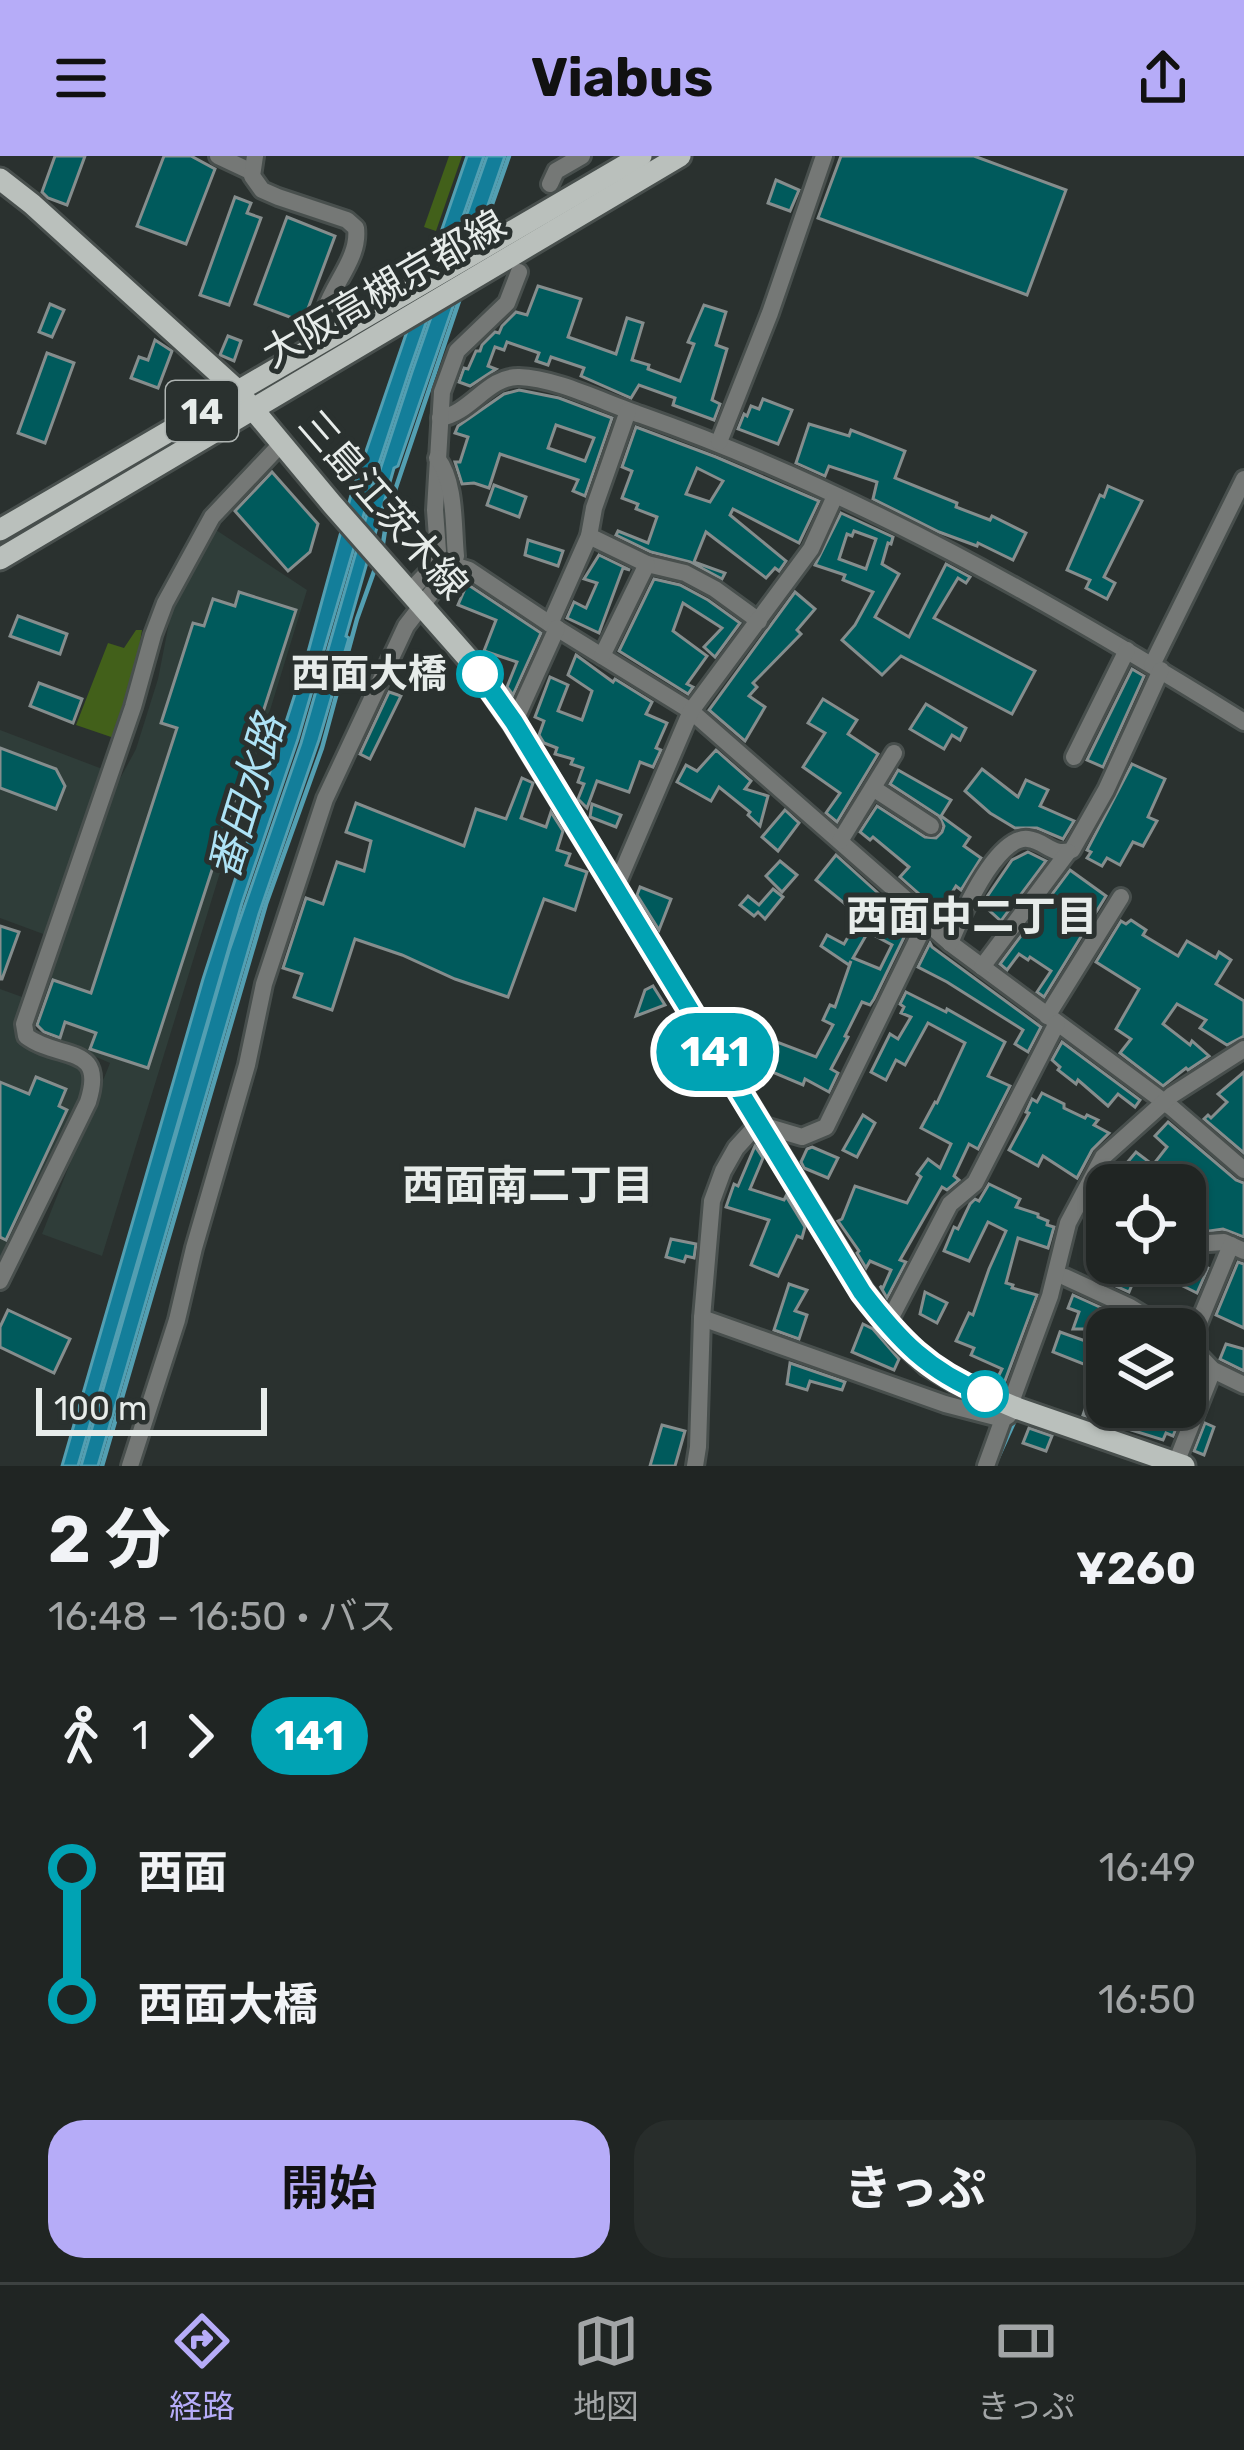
<!DOCTYPE html>
<html lang="ja">
<meta charset="utf-8">
<style>
body{margin:0;font-family:Rubik,"Noto Sans JP",sans-serif;background:#282d2b;color:#f1f3f6;height:100vh;display:flex;flex-direction:column;font-size:45px;white-space:nowrap}
*{box-sizing:border-box;margin:0}
p{font-size:39px;color:#a2a5a6}
.icon{flex:none;width:66px;height:66px;fill:none;stroke:currentColor;stroke-width:2;stroke-linecap:round;stroke-linejoin:round}
.map{position:relative;height:1310px;overflow:hidden}
.panel{display:flex;flex-direction:column;background:#202523;flex:1}
.panel>*{flex:none}
.badge{padding:0 24px;border-radius:39px;font-size:42px;line-height:78px}
.tools{position:absolute;left:1086px;top:1008px;display:grid;gap:24px}
.tools a{display:grid;place-items:center;width:120px;height:120px;border-radius:24px;background:#202523;box-shadow:0 3px 9px #0004,0 0 0 3px #3d4241;font-size:60px}
.scale{position:absolute;left:36px;bottom:30px;width:231px;box-sizing:border-box;padding-left:12px;border:6px solid #e7ecea;border-top:0;font-size:33px;line-height:42px;white-space:nowrap;color:#e7ecea;-webkit-text-stroke:9px #2a312f;paint-order:stroke}
.map>.badge{position:absolute;translate:-50% -50%;box-shadow:0 0 0 6px #fff}
.legs{display:flex;align-items:center;gap:18px;height:132px;padding:0 48px;font-size:39px}
.legs p{margin-inline-start:auto}
.summary{display:flex;align-items:center;justify-content:space-between;height:204px;padding:0 48px}
h1{font-size:66px;font-weight:700;line-height:90px}
.button{display:flex;gap:24px;margin-top:auto;padding:24px 48px}
.button a{flex:1;height:138px;border-radius:36px;background:#b6acf8;color:#111;font-size:48px;font-weight:700;line-height:138px;text-align:center}
.button a+a{background:#282d2b;color:#f1f3f6}
ul{padding:0 48px;list-style:none}
li{display:flex;align-items:center;gap:42px;height:132px;font-size:45px}
li i{display:grid;place-items:center;width:18px;height:100%;margin:0 15px;background:currentColor}
li i::after{content:'';width:30px;height:30px;margin:-15px;border:9px solid;border-radius:50%;background:#202523}
li p{margin-inline-start:auto}
li:first-child i{background:linear-gradient(#0000 50%,currentColor 0)}
li:last-child i{background:linear-gradient(currentColor 50%,#0000 0)}
header{display:flex;justify-content:space-between;align-items:center;height:156px;padding:0 48px;background:#b6acf8;color:#111;font-size:54px;font-weight:700}
.dock{display:flex;justify-content:space-around;align-items:center;height:168px;border-top:3px solid #3d4241;background:#202523;font-size:33px;color:#a2a5a6}
.dock a{display:grid;justify-items:center;gap:6px}
.dock .on{color:#b6acf8}
.map>svg:first-child{display:block}
.built{fill:#2f3d39}
.green{fill:#42601a}
.water{fill:#137e9a;stroke:#539fb2;stroke-width:3}
.lines{fill:none;stroke-linecap:round;stroke-linejoin:round}
.stream{stroke:#539fb2;stroke-width:4.5}
.building{fill:#005a5c;stroke:#858d8d;stroke-width:3;fill-rule:evenodd}
.minor-casing{stroke:#484f4d;stroke-width:22}
.major-casing{stroke:#484f4d;stroke-width:27}
.minor{stroke:#757876;stroke-width:16}
.major{stroke:#bac0bc;stroke-width:21}
.line-1-casing{stroke:#fff;stroke-width:27}
.line-1{stroke:#00a3b4;stroke-width:18}
.stop-1-dot{fill:#fff;stroke:#00a3b4;stroke-width:6}
.labels{text-anchor:middle;dominant-baseline:central;stroke-width:10;stroke-linejoin:round;paint-order:stroke}
.shield{fill:#2a312f;stroke:#aeb4b2;stroke-width:3}
.shield-label{font-size:36px;font-weight:bold;fill:#e7ecea}
.street-label{font-size:39px;fill:#e7ecea;stroke:#2a312f}
.stop-label{font-size:39px;font-weight:bold;fill:#e7ecea;stroke:#2a312f;text-anchor:end}
.water-label{font-size:42px;font-style:italic;fill:#aee3f6;stroke:#2a312f}
.neighbourhood-label{font-size:42px;font-weight:bold;fill:#e7ecea;stroke:#2a312f}
</style>
<header><svg class="icon" aria-label="menu" viewBox="0 0 24 24"><path d="M4 6h16M4 12h16M4 18h16"/></svg>Viabus<svg class="icon" aria-label="share" viewBox="0 0 24 24"><path d="M12 15V3M7 8l5-5 5 5M5 13v7h14v-7"/></svg></header>
<div class="map">
<svg width="1244" height="1310" viewBox="0 0 1244 1310">
<rect width="100%" height="100%" fill="#2a312f"/>
<g class="built">
<path d="M216,374l91,60 -205,666 -60,-22 68,-171 -69,-30 -6,-10 81,-237 20,-37 22,-70 13,-66z"/>
<path d="M0,574l105,40 -59,165 -46,-17z"/>
<path d="M0,833l25,9 -4,29 57,36 13,22 -91,185z"/>
</g>
<g class="green">
<path d="M449,0h13l-26,75 -12,-4z"/>
<path d="M136,474h6l-7,42 -21,66 -38,-13 32,-82 16,5z"/>
</g>
<g class="water">
<path d="M467,0h17l-75,216 -34,104 -77,263 -56,164 -164,563h-16l141,-487 102,-316 46,-168z"/>
<path d="M487,0h18l-107,310 -4,2 -48,168 3,2 -30,102 -60,174 -161,552h-17l148,-515 72,-208 76,-264 35,-107z"/>
</g>
<g class="lines">
<g class="stream">
<path d="M479,85l30,-85"/>
<path d="M382,394l6,-39 72,-213"/>
<path d="M995,1308l20,-44"/>
<path d="M102,1310l164,-562 56,-156 35,-129 19,-53"/>
</g>
</g>
<g class="building">
<path d="M55,0h30l-18,49 -19,-7 -6,-6z"/>
<path d="M164,0h27l24,13 -29,75 -49,-18z"/>
<path d="M841,0h133l92,34 -39,105 -209,-77z"/>
<path d="M776,24l23,10 -9,21 -22,-8z"/>
<path d="M235,41l16,6 -4,10 14,5 -32,87 -29,-10z"/>
<path d="M287,61l48,19 -32,86 -48,-18z"/>
<path d="M538,130l43,13 -13,38 20,7 28,10 11,-36 16,5 -11,37 17,5 -1,4 32,12 14,-37 -6,-2 16,-37 22,7 -10,33 11,4 -15,51 8,4 -6,16 -41,-15 2,-7 -36,-13 -8,13 -50,-22 3,-8 -33,-11 -3,8 -12,-4 3,-8 -32,-11 -3,8 -9,-3 -7,19 8,3 -26,17 -11,-4 5,-14 4,1 8,-18h4l2,-6 13,-13 4,1 3,-7 14,-14 11,3z"/>
<path d="M50,148l14,6 -12,27 -13,-5z"/>
<path d="M228,180l13,5 -7,20 -14,-6z"/>
<path d="M155,184l17,11 -14,37 -27,-10 8,-21 9,3z"/>
<path d="M47,197l27,10 -29,80 -27,-10z"/>
<path d="M519,234l40,8 53,20 -27,78 -12,-5 5,-11 -78,-26 -11,34 -15,-5 -12,1 -7,-22h5l8,-25 -13,-4 3,-7 46,-32zM556,269l38,13 -9,23 -37,-13z"/>
<path d="M763,243l29,11 -14,34 -40,-15 6,-15 3,2 4,-10 8,3z"/>
<path d="M809,268l40,12 2,-6 54,21 -10,27 62,25 -1,4 34,13 2,-4 34,17 -13,27 -35,-17 -1,3 -38,-14 -66,-33 4,-17 -48,-16 -4,10 -29,-13z"/>
<path d="M636,271l80,30 103,44 -20,42 -66,-34 -3,6 56,46 -7,10 -4,-3 -9,10 -60,-46 -12,30 31,11 -3,6 -32,-17 -39,-10 -35,-17 2,-4 30,12 9,-26 -21,-8 2,-5 -16,-6 10,-27 -10,-4zM697,312l26,13 -13,21 -24,-8z"/>
<path d="M272,316l46,52 -8,28 -22,19 -53,-60z"/>
<path d="M494,329l32,12 -7,20 -32,-12z"/>
<path d="M1108,330l34,15 -38,76 11,6 -8,16 -21,-11 4,-8 -23,-10 33,-75 4,2z"/>
<path d="M841,357l52,24 -2,7 -3,-1 -6,21 17,10 -24,43 34,20 37,-73 24,13 -4,6 -8,-5 -24,40 101,53 -23,43 -111,-58 -19,19 -40,-35 13,-15 18,-33 -30,-12 2,-5 -30,-10zM854,375l22,8 -10,30 -27,-10 8,-25 5,2z"/>
<path d="M528,384l35,11 -5,15 -33,-11z"/>
<path d="M599,399l31,15 -7,-2 -24,65 -32,-15 7,-16 12,6 11,-25 -13,-4z"/>
<path d="M654,423l26,6 28,15 32,23 -25,34 -11,-10 18,-19 -39,-25 -10,28 34,25 -20,28 6,3 -5,7 -69,-43z"/>
<path d="M467,428l74,49 -28,62 -6,-8 10,-25 -33,-11 12,-31 -38,-15z"/>
<path d="M239,436l57,18 -148,458 -58,-19 6,-16 -31,-11 -5,16 -16,-6 -7,-7 16,-45 38,13 86,-265 -16,-5 32,-100 11,3 9,-27 22,7z"/>
<path d="M795,436l20,17 -18,21 4,4 -48,49 4,4 -8,9 16,11 -20,34 -36,-31z"/>
<path d="M18,460l49,18 -7,20 -50,-18z"/>
<path d="M576,499l37,27 2,-3 37,23 -6,12 21,9 -11,25 5,2 -8,17 -13,-5 -11,30 -32,-11 -10,27 -9,-9 6,-15 -6,-2 5,-14 -12,-4 2,-5 -18,-5 2,-6 -13,-5 -5,-8 5,-14 -9,-4 15,-40 18,8 -10,26 24,9 10,-29 -24,-16z"/>
<path d="M1132,513l12,7 -41,91 -16,-7z"/>
<path d="M39,527l43,16 -9,24 -43,-17z"/>
<path d="M389,536l12,4 -31,63 -10,-5z"/>
<path d="M823,543l34,21 -9,14 30,20 -41,68 -11,-9 14,-20 -37,-26 22,-34 -17,-10z"/>
<path d="M926,548l40,24 -6,12 -8,-5 -8,14 -34,-20z"/>
<path d="M0,592l56,21 9,17 -9,23 -56,-21z"/>
<path d="M716,594l35,31 -6,8 23,7 -8,30 -12,-11 2,-3 -31,-25 -8,14 -34,-19 9,-17 11,6z"/>
<path d="M1132,608l33,15 -17,38 9,4 -14,25 -10,-4 -13,23 -13,-7 -5,8 -15,-8 4,-6 -4,-2z"/>
<path d="M982,613l36,28 8,-17 22,10 -8,16 34,15 -11,18 -26,-11h-22l-25,-15 -25,-22z"/>
<path d="M898,614l53,30 -10,16 29,21 -6,9 17,12 -20,32 -5,-4 -18,30 -11,-15 -27,-24 9,-10 -36,-30 -3,3 -10,-8 17,-26 48,31 11,1 6,-6 2,-6 -5,-10 -49,-32z"/>
<path d="M522,622l11,5 -12,35 25,9 5,-15 12,19 -6,19 13,4 -4,11 21,7 -12,38 -31,-11 -36,98 -53,-18 -53,-24 -47,-16 -23,71 -38,-13 8,-23 -19,-6 23,-70 17,6 14,-42 27,9 7,-30 -25,-9 10,-29 108,43 12,-37 30,10z"/>
<path d="M592,648l29,11 -5,12 -26,-10z"/>
<path d="M785,654l14,13 -21,28 -16,-14z"/>
<path d="M1028,696l18,9 -45,60 -19,-17 30,-44z"/>
<path d="M836,699l75,68 -37,76 -4,6 -8,-3 -17,34 3,1 -17,32 7,4 -9,19 -24,-13 -2,6 -47,-20 -3,8 -8,-3 -37,-60 39,15 -2,5 71,27 17,-32 -10,-5 7,-15 5,2 16,-46 -2,4 -28,-19 6,-11 17,9 16,-28 -44,-36zM868,776l24,13 -12,24 -27,-11z"/>
<path d="M780,705l17,14 -15,17 -16,-16z"/>
<path d="M1070,714l36,26 -62,101 -7,-5 14,-21 -21,-14 -2,3 -9,-6 -12,16 -7,-6z"/>
<path d="M640,731l31,12 -12,31 -22,-35z"/>
<path d="M773,733l10,8 -18,22 -7,-7 -4,4 -14,-11 8,-9 11,9z"/>
<path d="M1131,764l15,10 -3,5 35,21 9,-15 29,17 3,-6 12,8 -15,24 28,17v35l-17,9 -27,-17 6,-8 -29,-16 -14,20 27,21 2,-4 17,15 -21,14 -2,-2 -23,18 -43,-33 11,-14 -15,-10 23,-40 -43,-27 25,-41 5,3z"/>
<path d="M0,770l19,6 -17,47h-2z"/>
<path d="M930,787l2,4 109,80 -13,25 -13,-8 8,-14 -76,-48 -29,-15z"/>
<path d="M653,830l12,19 -29,11 9,-26z"/>
<path d="M906,836l40,20 1,-3 58,33 -17,34 22,10 -32,63 -9,-5 -15,32 5,4 -12,10 -5,-3 -42,73 6,2 -19,36 -7,-12 3,2 8,-18 -21,-9 -4,7 -9,-15 2,-2 -21,-30 4,-2 13,-33 52,17 14,-26 -4,-3 11,-15 12,9 11,-24 -30,-16 14,-26 2,1 28,-60 -37,-20 -23,42 -9,-5 -10,20 -15,-8 19,-38 8,5 13,-22 -10,-4 3,-6 -4,-3z"/>
<path d="M1062,886l78,58 -5,7 -17,-13 -10,12 -30,-26 -2,4 -18,-14 2,-3 -8,-7z"/>
<path d="M1244,916v81l-40,-34 4,-4 3,3 16,-16 -9,-8z"/>
<path d="M36,921l30,12 -7,17 8,4 -61,130 -6,-3v-155l29,12z"/>
<path d="M1042,937l22,11v4l21,10 2,-3 11,5 -4,5 15,8 -17,17 -15,28 -34,-22 -5,10 -29,-16 20,-37 -3,-1 6,-13 5,3z"/>
<path d="M863,959l12,8 -18,34 -14,-7z"/>
<path d="M1168,966l68,58 8,3v54l-21,-8 -20,3 -6,6 3,13 -6,10 14,7 -11,25 -42,-21 5,-9h25v-49l13,-24 -21,-17 -7,12h-32l-18,-14 16,-19 17,13 14,-18 -12,-11z"/>
<path d="M755,990l8,12 -13,31 34,11 2,-4 19,31 -3,11 -5,-2 -19,40 -27,-11 18,-45 -43,-13 8,-23 4,2z"/>
<path d="M812,991l26,11 -10,20 -24,-10 -3,-6 6,-13z"/>
<path d="M989,1028l31,15 -4,8 22,7v3l10,4 -1,4 7,2 -6,21 -30,-10 -12,45 7,2 -1,3 25,7 -34,91 -8,-3 7,-14 -31,-14 3,-7 -18,-7 13,-28 4,2 16,-46 17,-38 -18,-9 -19,39 -25,-10 10,-24 4,2 12,-25 5,-5 4,2z"/>
<path d="M671,1083l25,5 -2,14 -8,-2 -2,6 -18,-5z"/>
<path d="M1238,1106l6,2v64l-28,-13z"/>
<path d="M1112,1115l22,9 -5,12 -22,-10z"/>
<path d="M789,1128l18,6 -12,21 12,4 -8,24 -25,-9z"/>
<path d="M925,1136l22,11 -10,20 -17,-9z"/>
<path d="M1073,1139l51,23 11,7 -3,4h-59l6,-17 -11,-4z"/>
<path d="M8,1154l62,29 -16,34 -54,-26v-20z"/>
<path d="M863,1168l10,5 26,30 -5,11 -42,-18z"/>
<path d="M1060,1176l42,15 5,-10v69l-6,-2 -6,15 -12,-4 14,-41 -5,-1 2,-5 -41,-16z"/>
<path d="M1226,1188l18,5v22l-24,-12z"/>
<path d="M790,1207l55,19 -3,8 -32,-9 -3,9 -20,-6z"/>
<path d="M1136,1251h31l15,7 -9,22 -7,-3 -3,7 -35,-11z"/>
<path d="M1205,1267l9,4 -10,28 -10,-4z"/>
<path d="M662,1269l23,6 -10,35h-25z"/>
<path d="M1029,1272l23,8 -6,15 -23,-8z"/>
</g>
<g class="lines">
<defs>
<g id="minor">
<path d="M218,0l34,16"/>
<path d="M255,0l-3,20 10,14 16,7 69,23 9,8c5,39 -43,71 -32,111"/>
<path d="M550,28l6,-13 26,-15"/>
<path d="M440,262c30,-4 48,-42 79,-41 37,1 86,26 122,38 213,75 412,188 603,307"/>
<path d="M719,286l51,-129 54,-157"/>
<path d="M589,380l58,28 38,9 30,16 44,32"/>
<path d="M453,409l16,5 81,54 141,87 227,199 8,12 24,21 221,164 73,63"/>
<path d="M410,435l19,-20 9,-20 -3,-41 7,-118 15,-41 50,-48 12,-31"/>
<path d="M550,468l39,-88 5,-28 34,-97"/>
<path d="M602,500l45,-92"/>
<path d="M1152,509l92,-186"/>
<path d="M514,567l43,-95"/>
<path d="M1074,601l53,-107"/>
<path d="M873,632l58,38"/>
<path d="M840,685l54,-88"/>
<path d="M615,733l76,-178 120,-162 24,-53"/>
<path d="M950,787c10,-24 46,-108 78,-104 18,2 25,19 44,11l34,-60 55,-120"/>
<path d="M982,811l86,-115"/>
<path d="M1047,860l74,-119"/>
<path d="M1209,1087l15,-1 20,9"/>
<path d="M1065,1121l65,30 36,22"/>
<path d="M0,1125l88,-179c19,-59 -29,-41 -62,-66l-2,-12 109,-317 20,-72 12,-32 47,-86 69,-73"/>
<path d="M702,1162l243,86 58,15"/>
<path d="M887,1169l63,-121 25,-21 82,-160"/>
<path d="M1185,1185l28,29 31,15"/>
<path d="M1190,1188l41,-99"/>
<path d="M1010,1249l40,-109 18,-73 35,-66 69,-62 72,-46"/>
<path d="M1176,1307l37,-93"/>
<path d="M130,1310l47,-146 17,-72 53,-183 17,-81 61,-185 81,-173 47,-61 3,-9c-3,-30 0,-74 -19,-98"/>
<path d="M695,1310l3,-19 4,-129 10,-117 11,-30 13,-23 22,-24 44,13 24,-10 100,-205"/>
<path d="M986,1310l17,-47 6,-4"/>
</g>
<g id="major">
<path d="M0,23l32,25 205,186 95,114 141,160 41,59 349,569 37,47 28,26 32,19 59,25 165,57"/>
<path d="M0,374l641,-374"/>
<path d="M0,403l680,-403"/>
</g>
</defs>
<use href="#minor" class="minor-casing"/>
<use href="#major" class="major-casing"/>
<use href="#minor" class="minor"/>
<use href="#major" class="major"/>
</g>
<g class="lines">
<defs>
<path id="line-1" d="M480,518l34,48 348,570c37,48 66,79 123,102"/>
</defs>
<use href="#line-1" class="line-1-casing"/>
<use href="#line-1" class="line-1"/>
</g>
<g class="stop-1-dot">
<circle cx="480" cy="518" r="21"/>
<circle cx="985" cy="1238" r="21"/>
</g>
<g class="labels">
<rect class="shield" x="166" y="225" width="72" height="60" rx="9"/>
<g class="shield-label">
<text x="202" y="255">14</text>
</g>
<g class="street-label">
<text transform="translate(384 133) rotate(-30)">大阪高槻京都線</text>
<text transform="translate(383 349) rotate(49)">三島江茨木線</text>
</g>
<g class="stop-label">
<text x="447" y="518">西面大橋</text>
</g>
<g class="water-label">
<text transform="translate(247 641) rotate(-73)">番田水路</text>
</g>
<g class="neighbourhood-label">
<text x="972" y="761">西面中二丁目</text>
<text x="528" y="1030">西面南二丁目</text>
</g>
</g>
</svg>
<div class="tools">
<a><svg class="icon" aria-label="locate" viewBox="0 0 24 24"><circle cx="12" cy="12" r="6"/><path d="M12 2v4M12 18v4M2 12h4M18 12h4"/></svg></a>
<a><svg class="icon" aria-label="layers" viewBox="0 0 24 24"><path d="M12 4l9 5-9 5-9-5zM3 14l9 5 9-5"/></svg></a>
</div>
<div class="scale">100 m</div>
<b class="badge" style="left:715px;top:896px;background:#00a3b4;color:#fff">141</b>
</div>
<section class="panel">
<div class="summary"><div><h1>2 分</h1><p>16:48 – 16:50 · バス</p></div><b>¥260</b></div>
<div class="legs"><svg class="icon" aria-label="walk" viewBox="0 0 24 24"><circle cx="13" cy="4" r="2"/><path d="M13 8l-2 6 4 7M11 14l-3 7M7 12l3-4h3l4 4"/></svg>1<svg class="icon" aria-label="forward" viewBox="0 0 24 24"><path d="M9 5l7 7-7 7"/></svg><b class="badge" style="background:#00a3b4;color:#fff">141</b></div>
<ul>
<li><i style="color:#00a3b4"></i><b>西面</b><p>16:49</p></li>
<li><i style="color:#00a3b4"></i><b>西面大橋</b><p>16:50</p></li>
</ul>
<div class="button"><a>開始</a><a>きっぷ</a></div>
</section>
<nav class="dock">
<a class="on"><svg class="icon" aria-label="directions" viewBox="0 0 24 24"><path d="M12 3l9 9-9 9-9-9zM9 14v-3h6M13 9l2 2-2 2"/></svg>経路</a>
<a><svg class="icon" aria-label="map" viewBox="0 0 24 24"><path d="M3 6l6-2 6 2 6-2v14l-6 2-6-2-6 2zM9 4v14M15 6v14"/></svg>地図</a>
<a><svg class="icon" aria-label="tickets" viewBox="0 0 24 24"><path d="M3 7h18v10H3zM15 7v10"/></svg>きっぷ</a>
</nav>
